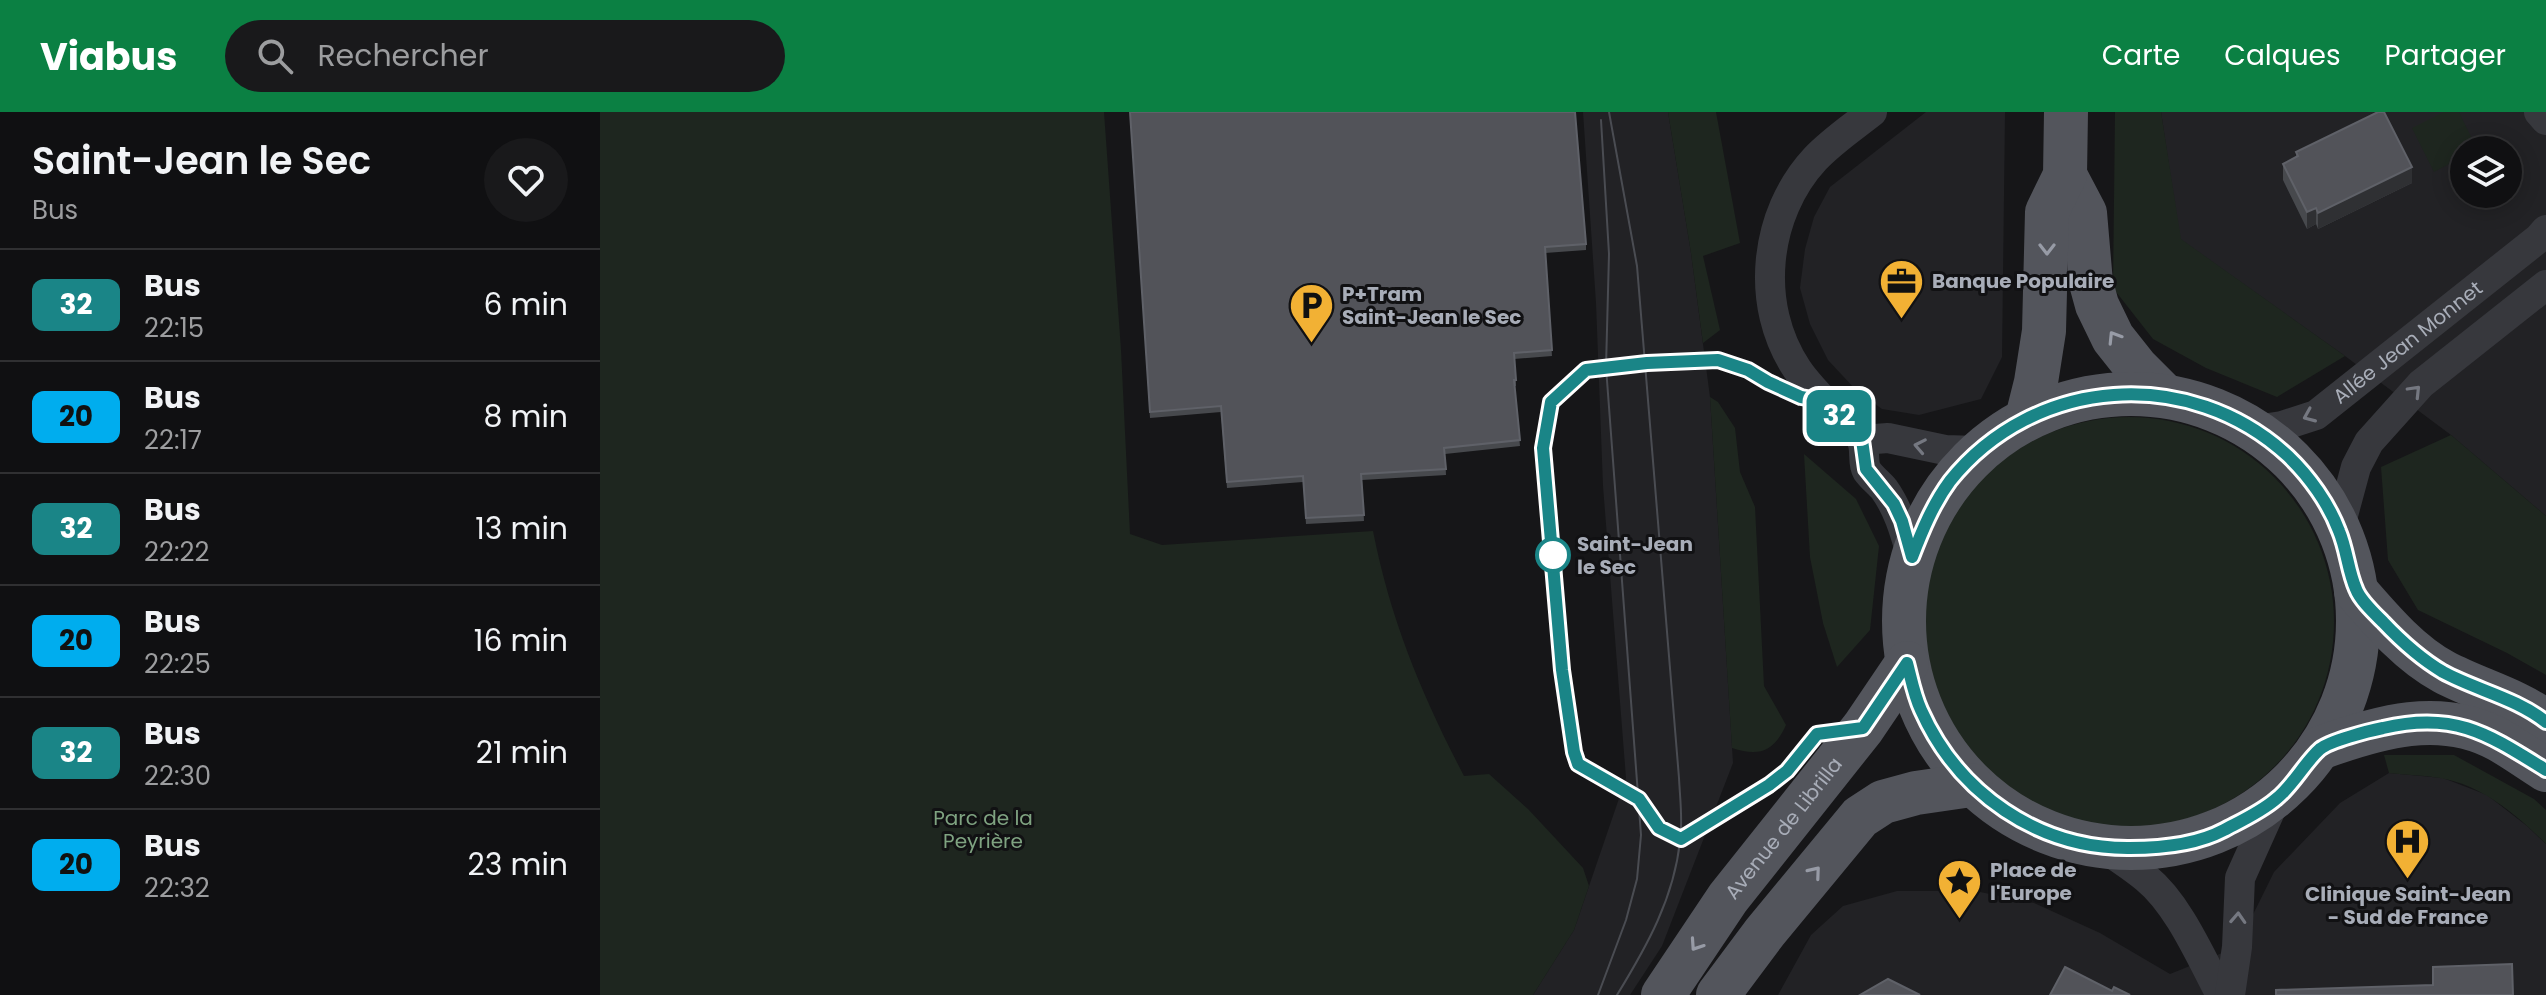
<!DOCTYPE html>
<html lang="fr">
<meta charset="utf-8">
<style>
body{margin:0;font-family:Poppins,sans-serif;background:#19191b;color:#f1f3f6;height:100vh;display:flex;flex-direction:column;font-size:30px;white-space:nowrap}
*{box-sizing:border-box;margin:0}
p{font-size:26px;color:#9c9d9f}
.icon{flex:none;width:44px;height:44px;fill:none;stroke:currentColor;stroke-width:2;stroke-linecap:round;stroke-linejoin:round}
.map{position:relative;flex:1;overflow:hidden}
.panel{display:flex;flex-direction:column;background:#101012;width:600px}
.panel>*{flex:none}
.badge{padding:0 16px;border-radius:12px;font-size:28px;line-height:52px}
.tools{position:absolute;left:1850px;top:24px;display:grid;gap:16px}
.tools a{display:grid;place-items:center;width:72px;height:72px;border-radius:50%;background:#101012;box-shadow:0 4px 20px #0003,0 0 0 2px #303032;font-size:40px}
.map>.badge{position:absolute;translate:-50% -50%;box-shadow:0 0 0 4px #fff}
.round{display:grid;place-items:center;flex:none;width:84px;height:84px;border-radius:42px;background:#19191b}
.head{display:flex;align-items:center;justify-content:space-between;height:136px;padding:0 32px}
h1{font-size:38px;font-weight:600;line-height:60px}
ul{padding:0;list-style:none}
li{display:flex;align-items:center;gap:24px;height:112px;padding:0 32px;border-top:2px solid #303032}
li div{flex:1}
li b{display:block;font-size:30px}
li em{font-style:normal}
li .badge{min-width:88px;font-weight:700;text-align:center}
header{display:flex;align-items:center;gap:48px;box-sizing:border-box;height:112px;padding:0 40px;background:#0b8043;color:#fff}
header strong{font-size:38px}
nav{display:flex;gap:44px;margin-inline-start:auto;font-size:28px}
.search{width:560px;height:72px;background:#19191b;display:flex;align-items:center;gap:20px;box-sizing:border-box;padding:0 28px;border-radius:44px;color:#9c9d9f;font-size:30px}
main{display:flex;flex:1;min-height:0}
.map>svg:first-child{display:block}
.built{fill:#222225;fill-rule:evenodd}
.green{fill:#1e261f}
.lines{fill:none;stroke-linecap:round;stroke-linejoin:round}
.street{stroke:#37383d;stroke-width:30}
.primary{stroke:#53555c;stroke-width:44}
.tram{stroke:#4a4c52;stroke-width:2}
.wall{fill:#47494d}
.shaded-wall{fill:#2f3033}
.building{fill:#525359;stroke:#5f6168;stroke-width:2}
.oneway{stroke:#979ba6}
.oneway2{stroke:#757881}
.line-casing{stroke:#fff;stroke-width:18}
.line{stroke:#1a8587;stroke-width:12}
.stop-dot{fill:#fff;stroke:#1a8587;stroke-width:4}
.labels{text-anchor:middle;dominant-baseline:central;stroke-width:6;stroke-linejoin:round;paint-order:stroke}
.poi-label{font-size:20px;font-weight:bold;fill:#a8adb8;stroke:#111113;text-anchor:start}
.street-label{font-size:20px;fill:#a8adb8;stroke:#111113}
.stop-label{font-size:20px;font-weight:bold;fill:#a8adb8;stroke:#111113;text-anchor:start}
.park-label{font-size:20px;fill:#7fa381;stroke:#111113}
</style>
<header>
<strong>Viabus</strong>
<div class="search"><svg class="icon" aria-label="search" viewBox="0 0 24 24"><circle cx="10" cy="10" r="6"/><path d="M15 15l6 6"/></svg>Rechercher</div>
<nav><a>Carte</a><a>Calques</a><a>Partager</a></nav>
</header>
<main>
<section class="panel">
<div class="head"><div><h1>Saint-Jean le Sec</h1><p>Bus</p></div><a class="round"><svg class="icon" aria-label="heart" viewBox="0 0 24 24"><path d="M12 20l-8-8c-3-5 5-10 8-4 3-6 11-1 8 4z"/></svg></a></div>
<ul>
<li><span class="badge" style="background:#1a8587;color:#fff">32</span><div><b>Bus</b><p>22:15</p></div><em>6 min</em></li>
<li><span class="badge" style="background:#00adee;color:#111">20</span><div><b>Bus</b><p>22:17</p></div><em>8 min</em></li>
<li><span class="badge" style="background:#1a8587;color:#fff">32</span><div><b>Bus</b><p>22:22</p></div><em>13 min</em></li>
<li><span class="badge" style="background:#00adee;color:#111">20</span><div><b>Bus</b><p>22:25</p></div><em>16 min</em></li>
<li><span class="badge" style="background:#1a8587;color:#fff">32</span><div><b>Bus</b><p>22:30</p></div><em>21 min</em></li>
<li><span class="badge" style="background:#00adee;color:#111">20</span><div><b>Bus</b><p>22:32</p></div><em>23 min</em></li>
</ul>
</section>
<div class="map">
<svg width="1946" height="883" viewBox="0 0 1946 883">
<rect width="100%" height="100%" fill="#161618"/>
<g class="built">
<path d="M983,0h85l23,141 19,144 23,366 -71,183 -32,49h-97l41,-65 52,-152 -23,-292 -7,-183z"/>
<path d="M1326,0h79l-3,245 -21,42 -62,16 -37,-6 -26,-19 -28,-30 -18,-36 -10,-36 5,-39 9,-32 16,-30z"/>
<path d="M1561,0h385v404l-95,-81 -106,-79 -165,-117zM1864,38h44v44h-44z"/>
<path d="M1789,661l54,5 44,17 40,31 19,18v151h-768l33,-60 32,-29 54,-15h78l59,12 66,30 70,41 67,-27 37,-75 66,-69z"/>
</g>
<g class="green">
<path d="M0,0h504l17,238 9,184 32,11 211,-14c18,91 49,164 91,245l25,-2 39,35 55,59 6,18 -15,44 -41,65h-933z"/>
<path d="M1068,0h48l24,131 -37,13 17,74 -17,13 -12,-90z"/>
<path d="M1515,0h46l20,127 164,117 -68,41 -71,-29 -53,-29 -40,-51z"/>
<path d="M1844,0h15l18,37 -13,1v6l-30,16 -22,-44z"/>
<path d="M1110,285l8,5 17,26 5,44 15,35 9,179 22,39c-12,27 -27,32 -54,23z"/>
<circle cx="1529" cy="510" r="205"/>
<path d="M1851,323l95,81v159l-39,-22 -89,-43 -30,-50 -7,-93z"/>
<path d="M1204,342l52,45 23,47 -9,84 -33,37 -14,-44 -13,-66z"/>
<path d="M1784,643h70l80,44 12,11v34c-29,-29 -64,-59 -106,-66 -17,-3 -34,-3 -51,-5z"/>
</g>
<g class="lines">
<g class="street">
<path d="M1272,0c-19,15 -40,29 -57,47 -51,55 -61,146 -18,210 12,18 29,34 45,50 6,6 17,14 20,22 4,9 0,21 5,30 5,7 12,12 17,18 15,21 21,44 28,68"/>
<path d="M1939,0l7,8"/>
<path id="s1" d="M1655,318l27,-4 34,-11 223,-177 7,-8"/>
<path d="M1262,328l26,-2 57,12 33,1"/>
<path d="M1739,418l17,-63 13,-25 52,-58 125,-99"/>
<path d="M1505,736c13,10 28,19 41,30 33,27 55,80 75,117"/>
<path d="M1630,883l7,-48 3,-69 35,-78"/>
</g>
<g class="primary">
<path d="M1465,63l20,38 6,70 6,22 16,33 23,29 29,29"/>
<circle cx="1531" cy="509" r="227"/>
<path d="M1427,306l9,-36 8,-51 3,-119 18,-37 1,-63"/>
<path d="M1756,479c26,30 54,63 88,81 34,18 72,27 102,50"/>
<path d="M1720,636c58,-21 121,-40 179,-8 16,9 31,20 47,30"/>
<path id="s2" d="M1063,883l65,-97 135,-170 44,-65"/>
<path d="M1118,883l47,-63 95,-115 23,-15 33,-9 55,-8"/>
</g>
<g class="tram">
<path d="M1009,0l28,154 42,512c1,21 4,43 1,63 -6,57 -33,105 -63,154"/>
<path d="M998,883l28,-75 11,-41 4,-44 -35,-468 3,-113 -8,-134"/>
</g>
</g>
<g class="wall">
<path d="M530,0l456,132v6l-41,3 7,103 -38,3 2,21v6h-2l6,60 -75,8 1,21 -84,5 2,41 -58,3 -3,-42 -76,6 -6,-76 -71,6z"/>
<path d="M1696,40l116,31 -94,46 -2,-5 -9,5 -24,-49v-16l13,-7z"/>
</g>
<g class="shaded-wall">
<path d="M1812,55v16l-94,46v-16z"/>
<path d="M1716,96v16l-9,5v-17z"/>
</g>
<g class="building">
<path d="M530,0h445l11,132 -41,3 7,103 -38,3 2,27h-2l6,60 -76,8 2,21 -85,5 3,41 -58,3 -3,-42 -76,6 -6,-76 -71,6z"/>
<path d="M1778,0h6l28,55 -94,46 -2,-5 -9,4 -24,-48 15,-8 -2,-4z"/>
<path d="M1912,852l1,31h-237v-5l157,-5v-18z"/>
<path d="M1465,855l47,24 2,-4 16,8h-80z"/>
<path d="M1288,867l32,16h-60z"/>
</g>
<defs><path id="oneway-chevron" d="M-2-3.5L2.5 0L-2 3.5" fill="none" stroke-width="1.6" stroke-linecap="round" stroke-linejoin="round" transform="scale(2)"/></defs>
<g class="oneway">
<use href="#oneway-chevron" transform="translate(1447 137) rotate(90)"/>
<use href="#oneway-chevron" transform="translate(1514 225) rotate(-122)"/>
<use href="#oneway-chevron" transform="translate(1215 760) rotate(-50)"/>
<use href="#oneway-chevron" transform="translate(1096 833) rotate(124)"/>
</g>
<g class="oneway2">
<use href="#oneway-chevron" transform="translate(1815 279) rotate(-46)"/>
<use href="#oneway-chevron" transform="translate(1709 304) rotate(157)"/>
<use href="#oneway-chevron" transform="translate(1320 334) rotate(-169)"/>
<use href="#oneway-chevron" transform="translate(1638 806) rotate(-87)"/>
</g>
<g class="lines">
<defs>
<path id="line" d="M1946,610c-30,-24 -70,-32 -103,-50 -22,-13 -43,-32 -60,-50 -9,-9 -23,-22 -27,-33 -8,-18 -9,-39 -17,-58 -10,-27 -30,-55 -51,-75 -98,-91 -254,-80 -338,25 -17,23 -28,50 -38,76l-10,-36 -8,-17 -28,-35 -4,-29 -38,-39 -23,-4 -33,-15 -20,-12 -30,-10 -71,3 -61,7 -35,32 -8,46 19,222 12,82 4,12 61,35 20,29 22,11 88,-54 18,-14 30,-37 46,-6 44,-65c4,15 7,32 14,47 37,83 117,139 209,138 31,0 66,-3 94,-18 17,-9 37,-18 52,-31 17,-13 29,-37 44,-50 10,-8 48,-18 63,-21 72,-17 105,6 163,42"/>
</defs>
<use href="#line" class="line-casing"/>
<use href="#line" class="line"/>
</g>
<defs>
<symbol id="office-pin" viewBox="-11 -11 22 30"><path d="M0 17L-7.5 6A9.5 9.5 0 1 1 7.5 6Z" fill="#f2b134" stroke="#111113"/><path d="M-6-3h4V-5.5h4V-3h4V5H-6ZM-1-4.5V-3h2v-1.5ZM-6 0V1H6V0Z" fill="#111"/></symbol>
<symbol id="parking-pin" viewBox="-11 -11 22 30"><path d="M0 17L-7.5 6A9.5 9.5 0 1 1 7.5 6Z" fill="#f2b134" stroke="#111113"/><path d="M-3.5-5.5H1a3.5 3.5 0 0 1 0 7H-1V5.5H-3.5ZM-1-3.4V-.6H.8a1.4 1.4 0 0 0 0-2.8Z" fill="#111"/></symbol>
<symbol id="hospital-pin" viewBox="-11 -11 22 30"><path d="M0 17L-7.5 6A9.5 9.5 0 1 1 7.5 6Z" fill="#f2b134" stroke="#111113"/><path d="M-5-5h3v3.5h4V-5h3V5h-3V1.5h-4V5h-3Z" fill="#111"/></symbol>
<symbol id="sight-pin" viewBox="-11 -11 22 30"><path d="M0 17L-7.5 6A9.5 9.5 0 1 1 7.5 6Z" fill="#f2b134" stroke="#111113"/><path d="M0-6L1.8-2.2L6-1.7L2.9 1.2L3.7 5.4L0 3.3L-3.7 5.4L-2.9 1.2L-6-1.7L-1.8-2.2Z" fill="#111"/></symbol>
</defs>
<g fill-rule="evenodd">
<use href="#office-pin" x="1276" y="144" width="51" height="69"/>
<use href="#parking-pin" x="686" y="168" width="51" height="69"/>
<use href="#hospital-pin" x="1782" y="704" width="51" height="69"/>
<use href="#sight-pin" x="1334" y="744" width="51" height="69"/>
</g>
<circle class="stop-dot" cx="953" cy="443" r="16"/>
<g class="labels">
<g class="poi-label">
<text x="1332" y="169">Banque Populaire</text>
<text x="742" y="182">P+Tram<tspan x="742" dy="23">Saint-Jean le Sec</tspan></text>
<text x="1390" y="758">Place de<tspan x="1390" dy="23">l'Europe</tspan></text>
<text x="1808" y="782" text-anchor="middle">Clinique Saint-Jean<tspan x="1808" dy="23">- Sud de France</tspan></text>
</g>
<g class="street-label">
<text stroke="none"><textPath href="#s1" startOffset="180">Allée Jean Monnet</textPath></text>
<text stroke="none"><textPath href="#s2" startOffset="206">Avenue de Librilla</textPath></text>
</g>
<g class="stop-label">
<text x="977" y="432">Saint-Jean<tspan x="977" dy="23">le Sec</tspan></text>
</g>
<g class="park-label">
<text x="383" y="706">Parc de la<tspan x="383" dy="23">Peyrière</tspan></text>
</g>
</g>
</svg>
<div class="tools">
<a><svg class="icon" aria-label="layers" viewBox="0 0 24 24"><path d="M12 4l9 5-9 5-9-5zM3 14l9 5 9-5"/></svg></a>
</div>
<b class="badge" style="left:1239px;top:304px;background:#1a8587;color:#fff">32</b>
</div>
</main>
